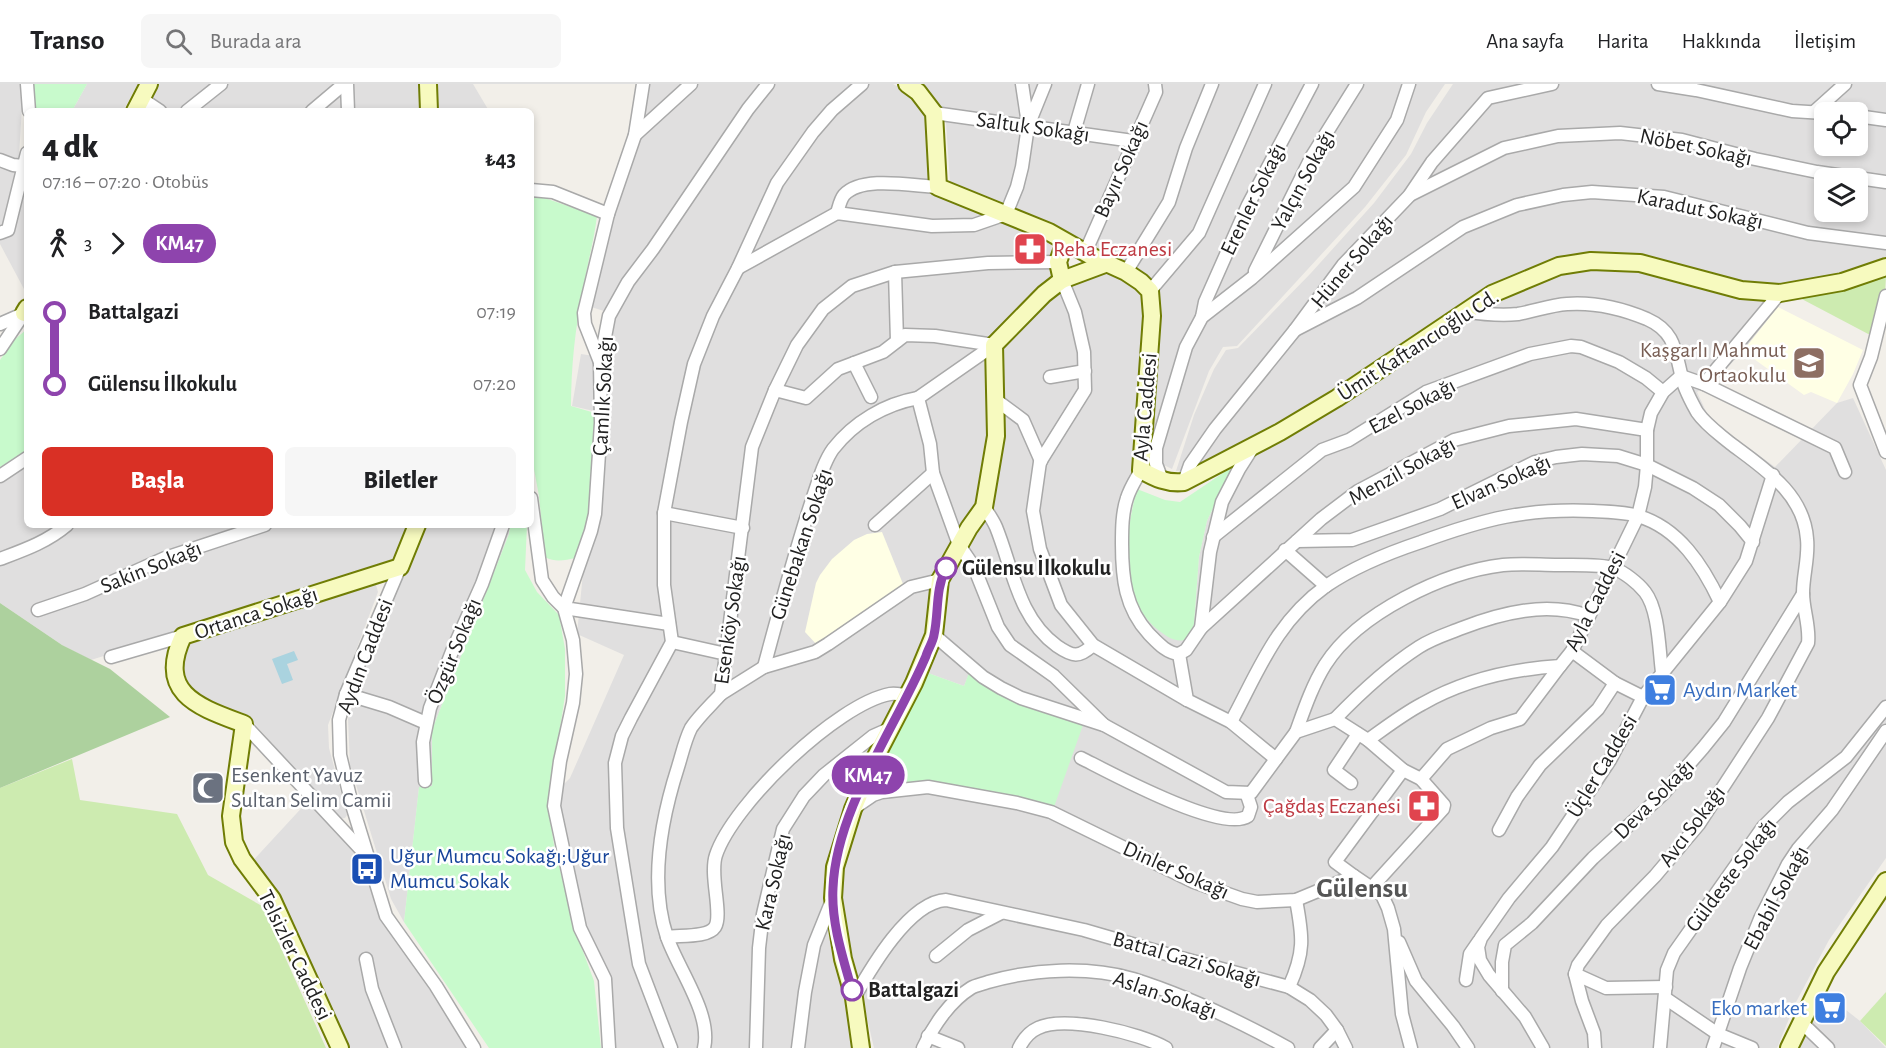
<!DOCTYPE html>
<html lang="tr">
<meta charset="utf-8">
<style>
body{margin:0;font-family:"Alegreya Sans",sans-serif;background:#f6f6f6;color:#202124;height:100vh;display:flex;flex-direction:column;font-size:22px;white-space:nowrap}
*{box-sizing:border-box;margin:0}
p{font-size:20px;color:#757577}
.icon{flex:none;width:33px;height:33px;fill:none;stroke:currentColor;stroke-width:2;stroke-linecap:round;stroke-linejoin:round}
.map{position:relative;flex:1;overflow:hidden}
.sheet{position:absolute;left:24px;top:24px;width:510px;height:420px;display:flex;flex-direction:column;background:#fff;border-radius:9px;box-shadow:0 3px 9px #0003}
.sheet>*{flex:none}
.badge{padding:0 12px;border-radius:20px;font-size:21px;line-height:39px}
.tools{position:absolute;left:1814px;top:18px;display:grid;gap:12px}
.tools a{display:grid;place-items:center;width:54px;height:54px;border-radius:9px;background:#fff;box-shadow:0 3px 9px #0003;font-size:30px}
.map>.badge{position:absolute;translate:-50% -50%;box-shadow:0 0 0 3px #fff}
.legs{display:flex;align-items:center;gap:9px;height:66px;padding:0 18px;font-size:20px}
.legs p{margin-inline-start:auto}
.overview{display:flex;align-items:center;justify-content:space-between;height:102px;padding:0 18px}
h1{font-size:33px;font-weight:800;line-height:45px}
.button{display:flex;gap:12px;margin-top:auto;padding:12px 18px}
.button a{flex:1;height:69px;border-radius:9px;background:#d93025;color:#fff;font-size:24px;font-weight:800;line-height:69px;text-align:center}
.button a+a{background:#f6f6f6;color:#202124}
ul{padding:0 18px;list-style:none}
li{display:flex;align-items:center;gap:21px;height:72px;font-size:22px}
li i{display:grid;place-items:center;width:9px;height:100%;margin:0 8px;background:currentColor}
li i::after{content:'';width:15px;height:15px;margin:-8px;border:4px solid;border-radius:50%;background:#fff}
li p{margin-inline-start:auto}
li:first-child i{background:linear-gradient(#0000 50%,currentColor 0)}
li:last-child i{background:linear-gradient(currentColor 50%,#0000 0)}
header{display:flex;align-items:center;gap:36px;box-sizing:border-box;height:84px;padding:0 30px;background:#fff;border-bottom:2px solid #e0e0e0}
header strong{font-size:28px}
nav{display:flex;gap:33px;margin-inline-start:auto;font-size:21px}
.search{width:420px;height:54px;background:#f6f6f6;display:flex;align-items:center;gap:15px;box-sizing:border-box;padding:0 21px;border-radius:9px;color:#757577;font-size:22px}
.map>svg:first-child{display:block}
.residential{fill:#e0dfdf;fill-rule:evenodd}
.education{fill:#ffffe5}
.grass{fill:#cdebb0}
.forest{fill:#add19e}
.park{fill:#c8facc}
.water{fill:#aad3df}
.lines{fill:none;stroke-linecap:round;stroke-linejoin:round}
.street-casing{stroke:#a9a9a9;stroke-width:15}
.secondary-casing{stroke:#707d05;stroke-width:20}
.street{stroke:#fff;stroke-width:12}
.secondary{stroke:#f7fabf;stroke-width:16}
.line-1-casing{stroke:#fff;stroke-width:14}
.line-1{stroke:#8e44ad;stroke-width:9}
.stop-1-dot{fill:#fff;stroke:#8e44ad;stroke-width:3}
.labels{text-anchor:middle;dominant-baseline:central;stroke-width:5;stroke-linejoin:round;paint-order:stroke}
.street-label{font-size:22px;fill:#222;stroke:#fff}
.health-label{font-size:22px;fill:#be3a42;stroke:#fff;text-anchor:start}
.education-label{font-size:22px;fill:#785e54;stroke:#fff;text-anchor:end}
.stop-label{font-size:22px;font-weight:bold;fill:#222;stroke:#fff;text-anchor:start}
.shop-label{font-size:22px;fill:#366cbe;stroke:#fff;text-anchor:start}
.worship-label{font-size:22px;fill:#5b616d;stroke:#fff;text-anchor:start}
.transit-label{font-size:22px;fill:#164399;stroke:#fff;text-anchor:start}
.district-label{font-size:28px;font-weight:bold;fill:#555;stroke:#fff}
</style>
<header>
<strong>Transo</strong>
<div class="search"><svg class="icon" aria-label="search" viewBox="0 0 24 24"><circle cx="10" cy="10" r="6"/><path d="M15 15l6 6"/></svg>Burada ara</div>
<nav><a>Ana sayfa</a><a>Harita</a><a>Hakkında</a><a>İletişim</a></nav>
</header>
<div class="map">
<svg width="1886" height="964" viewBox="0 0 1886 964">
<rect width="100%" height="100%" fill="#f2efe9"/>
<g class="residential">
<path d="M0,0h21l1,23 -3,48 8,-2v130l-3,6 -24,-45z"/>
<path d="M87,0h51l-15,27h-51z"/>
<path d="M158,0h266v27h-280z"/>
<path d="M434,0h39l16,27h-55z"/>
<path d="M639,0h254l18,10 16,21 5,66 122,59 2,36 -65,63v96l-11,70 -42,71 -7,58 -100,235 26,179h-253l-3,-71 -17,-40 -24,-106 -2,-41 12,-12 54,-123 -47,-21 6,-61 14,-59 1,-102 -26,-6 9,-52 13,2 13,-44 -19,-6 35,-140z"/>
<path d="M919,0h526l-19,28 -20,43 -41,52 -128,139 -14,1 -14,24 -37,98 -27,-13 14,-158 -209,-115 -4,-60 -17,-34z"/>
<path d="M1453,0h433v175l-42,17 -69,9 -37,-5 -90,-23 -105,7 -216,131 -130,74 -21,2 18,-56 20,-46 12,-19 12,-2 73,-75 63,-70 37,-49 16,-31zM1824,28h33v34h-33zM1824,94h33v34h-33z"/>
<path d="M1610,183l156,30 12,10 -35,44 -30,32 -16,9 13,28 65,47 62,-64 16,-5 33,72v388l-57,82 -34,64 -18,44h-903l-25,-107 -9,-53 10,-47 18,-54 61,-5 72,11 52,14 -24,-101 -60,-32 -5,12 -36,-13 12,-41 4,-50 45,-78 9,-156 45,-47 41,-25 25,-5 33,19 5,15 -10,184 -7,27 -1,44 65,64 5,-67 8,-36 25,-54 88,-51 189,-124 55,-21z"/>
<path d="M27,366v75h386l-18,38 -304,97 -29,-15 -62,-42v-136z"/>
<path d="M424,441h86l-1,9 -77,196v57l-13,1 -15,134 -13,-23 -41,-134 -2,-46 26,-77z"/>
<path d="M375,497l3,11 -50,133 1,23 18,67 -2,3 -7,1 -83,-95 -27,-15 -32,-12 -16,-18 5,-36z"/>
<path d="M308,717l47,48 11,20 16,48 92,131h-127l-98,-183z"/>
<path d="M1823,908l37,29 26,27h-90z"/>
</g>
<g class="education">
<path d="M1778,223l85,43 -10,24 -16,29 -26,-11 -7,3 -61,-44z"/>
<path d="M882,448l21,52 -86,61 -12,-13 11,-49 4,-8 12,-16 22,-19 13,-6z"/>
</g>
<g class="grass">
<path d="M1886,192l-1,17 -13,43 -74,-39 72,-15z"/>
<path d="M72,675l8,41 97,14 31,61 54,31 64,142h-326v-260z"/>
<path d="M1886,908v54l-26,-25z"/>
</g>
<path class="forest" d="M0,519l62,42 48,24 60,48 -170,71z"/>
<g class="park">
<path d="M33,0h54l-15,27h-39z"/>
<path d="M536,111l61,21c-3,25 -10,49 -14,74 -8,38 -12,78 -12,116l24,7c-1,48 2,100 -19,145 -11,2 -20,5 -31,-1l-6,-61 -8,-43v-257z"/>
<path d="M27,245v121l-27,17v-107l13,-19z"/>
<path d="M1232,383l-25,54 -8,36 -5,67 -4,10 -4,6c-13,2 -20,-4 -29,-11 -40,-34 -32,-95 -20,-140l28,11 15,2z"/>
<path d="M510,441h17l-2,45 12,22 22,23 6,34v47l-17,109 6,40 20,82 20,54 7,67h-112l-85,-126 15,-135 13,-1v-56l77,-196z"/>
<path d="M928,589l36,13 5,-13 29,20 85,32 -29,82 -53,-14 -72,-11 -61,5z"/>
</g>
<path class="water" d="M294,567l4,9 -11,4 6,16 -11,4 -10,-25z"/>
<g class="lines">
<defs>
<g id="street">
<path d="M27,0l2,27"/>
<path d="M347,0l1,27"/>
<path d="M1022,0l6,40"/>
<path d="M1658,0l38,6 96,21 32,2"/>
<path d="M142,15l18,12"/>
<path d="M187,27l34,-27"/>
<path d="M312,27l32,-27"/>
<path d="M1815,27l30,-27"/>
<path d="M934,29l199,28"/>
<path d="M1857,32l29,4"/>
<path d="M1074,48l14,-48"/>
<path d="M635,51l56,-51"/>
<path d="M0,76l13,5 10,1"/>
<path d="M531,106l22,2 55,22 -24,99 1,11 15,38"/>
<path d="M1410,111l94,-47 54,-12 62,-3 62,7 73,19 62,13 69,10"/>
<path d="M837,129c2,-6 3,-13 7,-18 18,-20 69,-9 94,-8"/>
<path d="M608,130l27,-79 8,-51"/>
<path d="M0,149l8,-3 19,-77"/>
<path d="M1085,169l71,-161 -1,-8"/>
<path d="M738,184l99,-55 95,13 42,-1 32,-11 11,-27 5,-20 6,-41 17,-42"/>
<path d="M1255,187l57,-115 45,-72"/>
<path d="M895,188l2,69"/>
<path d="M1126,188l43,-70 17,-54 26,-64"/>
<path d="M1062,196l13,32 9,40 1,38 -45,72 -7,49 7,38 21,56 32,40 94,55"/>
<path d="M1150,207l49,-58 66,-149"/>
<path d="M1886,212l-15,61 -11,28 26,67"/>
<path d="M1464,227c18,3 36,5 54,3 17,-3 33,-9 49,-10 27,-2 56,5 80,15 27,12 28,30 34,55 2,13 10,27 16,38 9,13 21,21 33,31 33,25 74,50 77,96 2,18 -4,36 -4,54 0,17 7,33 5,50l-40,75 -69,106 -44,52 -48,49 -29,40 -3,9 7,27 12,32 1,15"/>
<path d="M1202,233l3,-15 43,-97 64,-121"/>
<path d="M0,240l23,-10"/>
<path d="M1295,246l62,-32 106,-71 54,-22 46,-10 29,-3 72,5 144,36 78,10"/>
<path d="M994,261l-76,53 12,46 3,29 26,72 15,22 24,60 12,18 44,31 50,49"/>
<path d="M0,265l24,-36"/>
<path d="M854,279l17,34"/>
<path d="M1681,292l23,8 76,-91"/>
<path d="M1050,293l35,-6"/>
<path d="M1704,300l131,64 10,24"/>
<path d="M775,306l22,-45 26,-36 29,-23 43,-14 93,-9 70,-1"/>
<path d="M996,316l27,20 18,41"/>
<path d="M1141,386c-5,9 -11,18 -14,28 -5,15 -5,31 -5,46 0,34 3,64 27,90 8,8 17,19 30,20l8,46 44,22 45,37 20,-27 39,-13 33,21c17,-12 35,-26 54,-36 42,-24 90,-35 138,-38l12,-15 66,-135 7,-29 2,-22v-35l4,-17 12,-21 18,-16"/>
<path d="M0,392l27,-18"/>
<path d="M1162,396l-6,-16v-16l30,-101 16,-30 50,-39 102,-91 43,-67 12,-36"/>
<path d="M1184,398l6,-17 25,-36 80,-99 48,-65 66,-69 23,-34 56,-64 64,-14"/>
<path d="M531,414l11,82 11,17 11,11 9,32 3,34 -3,29 -13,58 -6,45 26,122 25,51 4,69"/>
<path d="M984,423c4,6 9,13 12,20 17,42 22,91 61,119 16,11 22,12 36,-1"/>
<path d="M664,429l79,15"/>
<path d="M875,441l58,-52"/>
<path d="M1213,453l109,-87 27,-10 77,-48 104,-38 41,-8 10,1 38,15 27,16 17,14"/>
<path d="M1297,457l55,-1 88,-31 95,-47 21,-5 26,-3 36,2 29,9 46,23 26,17 21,21 13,16"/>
<path d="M1285,466l41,36"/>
<path d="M0,475c24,-9 47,-17 67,-34"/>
<path d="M400,483l-54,127 -7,26 1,35 12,50 34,111 50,70 38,62"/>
<path d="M38,526l47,-16 80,-36 100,-33"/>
<path d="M669,540l-105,-16 27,-77 4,-17 6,-91 -1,-60 9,-47 19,-34 25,-33 95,-140 20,-25"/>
<path d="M1201,544l120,-109 37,-28 96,-51 55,-14 67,-7 71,11"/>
<path d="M934,551l49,42 18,11 20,10 83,27 122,67 25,1 25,-34"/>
<path d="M672,558l54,12"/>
<path d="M1179,570l7,-4 15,-22 9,-76 12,-50 17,-33 14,-22"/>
<path d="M111,573l72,-21"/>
<path d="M764,583c15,-56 30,-112 48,-167 6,-17 11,-37 21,-51 21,-27 52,-45 85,-51"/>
<path d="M1615,599l28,14"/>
<path d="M346,610l43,13 37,16"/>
<path d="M721,610l43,-27 51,-15 13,-8 83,-57 29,-7"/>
<path d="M1335,635c26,-27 53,-52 84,-72 14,-9 28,-13 43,-19 39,-15 85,-27 126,-12"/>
<path d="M1231,638c28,-52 45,-100 95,-136 29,-20 62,-33 95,-44 63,-23 105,-34 172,-31 14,1 32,1 45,5 41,12 65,50 82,86"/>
<path d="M244,640l123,132"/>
<path d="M1296,648c8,-22 16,-46 29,-67 33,-52 119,-93 178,-100 18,-2 37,0 55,0 13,0 44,-1 55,3 11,4 25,15 32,24 14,18 14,58 17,80"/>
<path d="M1368,656l35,30 18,9 23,26 -1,4 -71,78"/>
<path d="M1081,674c28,14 141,76 167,58l3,-9 -4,-12"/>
<path d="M1421,695l26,-30 44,-21 29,-9 40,-53"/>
<path d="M425,697l-2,-39 7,-34 23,-59 29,-65 21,-59"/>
<path d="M1351,699l-17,-13 24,-36"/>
<path d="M854,724l19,-13 9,-3 46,-5 89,16 34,9 143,70 48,17 15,3 39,-2 58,-24 28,19 6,13 6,21 8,85 9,34"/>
<path d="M1499,746l18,-33 23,-32 58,-56 17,-26 -43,-32"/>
<path d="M1354,792l-19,-14 68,-92"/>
<path d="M667,853c12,-2 41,1 48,-10 8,-13 -6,-52 1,-72 17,-51 121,-151 174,-161 6,-1 13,1 19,1"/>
<path d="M1399,858l17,39 37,45 15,22"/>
<path d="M936,872l32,-26 33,-17"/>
<path d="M366,875l6,30 23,59"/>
<path d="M1575,890l31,14 60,-1"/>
<path d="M1466,896l4,-26 9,-13"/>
<path d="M1289,903c16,-35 14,-50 7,-87"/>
<path d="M1502,907v-29l3,-17 27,-22 61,-65 70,-64 40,-46 21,-26 79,-128"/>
<path d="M854,914c17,-30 55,-96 92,-98l138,30 86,25 119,32 21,13 16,15 11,15 9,18"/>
<path d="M1665,914l53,36 34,14"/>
<path d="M1801,938l27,26"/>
<path d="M928,952l30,12"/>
<path d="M671,964l-32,-84 -22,-136 -2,-65 7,-27 9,-18 41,-76 -8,-57v-72l17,-91 13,-58 19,-48 25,-48 39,-85 36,-51 19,-22 30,-26"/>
<path d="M704,964c8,-34 -26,-79 -37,-111 -18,-54 -6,-117 11,-170 4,-13 7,-27 13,-39 8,-12 20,-23 30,-34l31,-247 23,-57 31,8 32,-29 45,-17 22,-17 30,1 59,9"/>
<path d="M756,964l3,-100 4,-34 20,-85 21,-33 20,-21 49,-39 18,-8"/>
<path d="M798,964l7,-56 9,-47 19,-47"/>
<path d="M923,964c10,-22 27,-47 48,-60 5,-3 12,-4 17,-6 45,-13 100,-16 145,-3 54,17 106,42 155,69"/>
<path d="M1019,964c4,-8 10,-16 19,-20 27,-13 102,5 128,20"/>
<path d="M1320,964l17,-18"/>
<path d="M1543,964l-18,-31 -36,-42 -9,-15 -2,-13 3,-9 28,-40 43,-51 58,-87 33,-63 77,-95 26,-41 27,-86"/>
<path d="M1660,964l7,-78 7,-17 89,-126 25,-25 58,-45 40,-50"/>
<path d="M1713,964l27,-80 20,-49 28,-55 10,-15 34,-39 54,-79"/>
</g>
<g id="secondary">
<path d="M428,0l1,27"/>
<path d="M907,0l11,8 16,21 4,74 111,45 44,25 33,15 15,10 9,9 2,25 -11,154c14,8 26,14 43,12l96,-50 57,-34 155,-104 67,-28 32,-5 49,2 101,27 39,3 62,-11 44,-15"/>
<path d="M135,27l14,-27"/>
<path d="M1062,196l-4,-18 7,-20"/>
<path d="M24,229l3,-5"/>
<path d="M340,964l-68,-149 -30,-40 -8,-17 -3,-26 13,-92c-45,-17 -88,-30 -61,-88l217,-69 17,-42"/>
<path d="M861,964l-7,-50 -11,-39 -10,-61 2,-31 18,-58 21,-49 40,-77 20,-48 6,-55 29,-52 15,-21 12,-71 -2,-91 50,-51 18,-14 43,-16"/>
<path d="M1789,964l37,-76 60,-91"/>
</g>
</defs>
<use href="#street" class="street-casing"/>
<use href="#secondary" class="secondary-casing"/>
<use href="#street" class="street"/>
<use href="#secondary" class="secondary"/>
</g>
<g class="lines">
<defs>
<path id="line-1" d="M852,906c-9,-32 -21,-68 -19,-102 3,-79 63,-161 93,-232 2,-7 7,-14 8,-21 5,-23 1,-45 12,-67"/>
</defs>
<use href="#line-1" class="line-1-casing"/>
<use href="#line-1" class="line-1"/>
</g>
<defs>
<symbol id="pharmacy-square" viewBox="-11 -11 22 22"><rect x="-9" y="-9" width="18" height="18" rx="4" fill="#e0444e" stroke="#fff"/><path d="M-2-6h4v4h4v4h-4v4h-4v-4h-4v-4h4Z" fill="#fff"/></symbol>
<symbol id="school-square" viewBox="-11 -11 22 22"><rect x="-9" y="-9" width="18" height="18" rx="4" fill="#8d6e63" stroke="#fff"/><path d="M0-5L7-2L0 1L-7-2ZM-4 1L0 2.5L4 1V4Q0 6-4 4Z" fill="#fff"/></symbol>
<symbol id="supermarket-square" viewBox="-11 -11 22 22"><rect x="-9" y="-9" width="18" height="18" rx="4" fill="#3f7fe0" stroke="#fff"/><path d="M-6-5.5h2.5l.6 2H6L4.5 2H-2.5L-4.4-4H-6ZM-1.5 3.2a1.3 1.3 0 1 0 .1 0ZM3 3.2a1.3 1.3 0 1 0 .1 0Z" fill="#fff"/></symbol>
<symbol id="mosque-square" viewBox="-11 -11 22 22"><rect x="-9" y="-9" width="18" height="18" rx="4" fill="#6b7280" stroke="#fff"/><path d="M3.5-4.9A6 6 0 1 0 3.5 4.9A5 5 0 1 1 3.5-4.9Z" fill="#fff"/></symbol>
<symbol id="bus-square" viewBox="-11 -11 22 22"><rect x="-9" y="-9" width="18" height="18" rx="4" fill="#1a4fb4" stroke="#fff"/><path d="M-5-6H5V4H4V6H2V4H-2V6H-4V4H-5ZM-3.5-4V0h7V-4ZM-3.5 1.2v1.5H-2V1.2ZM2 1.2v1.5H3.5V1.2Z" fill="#fff"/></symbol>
</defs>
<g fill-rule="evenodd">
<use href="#pharmacy-square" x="1011" y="146" width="38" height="38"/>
<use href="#school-square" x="1790" y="260" width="38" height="38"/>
<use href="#supermarket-square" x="1641" y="587" width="38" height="38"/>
<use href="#mosque-square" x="189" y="685" width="38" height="38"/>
<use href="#pharmacy-square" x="1405" y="703" width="38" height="38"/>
<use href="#bus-square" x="348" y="766" width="38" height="38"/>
<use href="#supermarket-square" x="1811" y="905" width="38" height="38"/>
</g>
<g class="stop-1-dot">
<circle cx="946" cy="484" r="10"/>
<circle cx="852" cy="906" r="10"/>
</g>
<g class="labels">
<g class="street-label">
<text transform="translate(1033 43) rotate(8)">Saltuk Sokağı</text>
<text transform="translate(1696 63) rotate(12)">Nöbet Sokağı</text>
<text transform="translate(1121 85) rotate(-66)">Bayır Sokağı</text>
<text transform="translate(1303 96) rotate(-62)">Yalçın Sokağı</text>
<text transform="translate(1253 115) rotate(-64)">Erenler Sokağı</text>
<text transform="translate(1700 125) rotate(12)">Karadut Sokağı</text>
<text transform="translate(1352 177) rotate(-50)">Hüner Sokağı</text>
<text transform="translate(1418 261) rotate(-33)">Ümit Kaftancıoğlu Cd.</text>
<text transform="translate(603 312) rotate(-87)">Çamlık Sokağı</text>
<text transform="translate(1412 322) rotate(-28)">Ezel Sokağı</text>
<text transform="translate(1145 323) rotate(-85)">Ayla Caddesi</text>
<text transform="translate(1402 387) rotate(-29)">Menzil Sokağı</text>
<text transform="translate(1501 398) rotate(-24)">Elvan Sokağı</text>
<text transform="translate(801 460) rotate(-72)">Günebakan Sokağı</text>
<text transform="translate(151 483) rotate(-22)">Sakin Sokağı</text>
<text transform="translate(1595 517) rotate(-63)">Ayla Caddesi</text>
<text transform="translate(256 529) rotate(-18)">Ortanca Sokağı</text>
<text transform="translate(730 536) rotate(-82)">Esenköy Sokağı</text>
<text transform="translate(454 567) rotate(-68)">Özgür Sokağı</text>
<text transform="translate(365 572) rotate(-69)">Aydın Caddesi</text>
<text transform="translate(1602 682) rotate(-59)">Üçler Caddesi</text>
<text transform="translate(1654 715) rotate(-45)">Deva Sokağı</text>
<text transform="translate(1692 742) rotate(-53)">Avcı Sokağı</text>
<text transform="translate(1176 786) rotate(24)">Dinler Sokağı</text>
<text transform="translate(1731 791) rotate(-53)">Güldeste Sokağı</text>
<text transform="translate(773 798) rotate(-77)">Kara Sokağı</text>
<text transform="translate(1776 814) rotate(-62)">Ebabil Sokağı</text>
<text transform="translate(295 871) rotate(64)">Telsizler Caddesi</text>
<text transform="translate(1187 875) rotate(16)">Battal Gazi Sokağı</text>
<text transform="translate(1165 911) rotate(19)">Aslan Sokağı</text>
</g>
<g class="health-label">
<text x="1053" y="165">Reha Eczanesi</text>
<text x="1401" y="722" text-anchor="end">Çağdaş Eczanesi</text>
</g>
<g class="education-label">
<text x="1786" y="266">Kaşgarlı Mahmut<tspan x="1786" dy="25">Ortaokulu</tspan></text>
</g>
<g class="stop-label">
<text x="962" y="484">Gülensu İlkokulu</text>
<text x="868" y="906">Battalgazi</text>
</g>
<g class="shop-label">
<text x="1683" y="606">Aydın Market</text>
<text x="1807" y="924" text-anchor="end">Eko market</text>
</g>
<g class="worship-label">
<text x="231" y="691">Esenkent Yavuz<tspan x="231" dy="25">Sultan Selim Camii</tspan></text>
</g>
<g class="transit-label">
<text x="390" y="772">Uğur Mumcu Sokağı;Uğur<tspan x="390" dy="25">Mumcu Sokak</tspan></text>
</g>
<g class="district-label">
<text x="1362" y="805">Gülensu</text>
</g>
</g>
</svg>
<div class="tools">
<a><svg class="icon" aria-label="locate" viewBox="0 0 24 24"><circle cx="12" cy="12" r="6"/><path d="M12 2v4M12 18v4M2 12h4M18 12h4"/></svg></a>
<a><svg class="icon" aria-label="layers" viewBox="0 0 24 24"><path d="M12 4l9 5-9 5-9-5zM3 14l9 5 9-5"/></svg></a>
</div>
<b class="badge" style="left:868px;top:691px;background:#8e44ad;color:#fff">KM47</b>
<section class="sheet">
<div class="overview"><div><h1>4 dk</h1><p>07:16 – 07:20 · Otobüs</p></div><b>₺43</b></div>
<div class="legs"><svg class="icon" aria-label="walk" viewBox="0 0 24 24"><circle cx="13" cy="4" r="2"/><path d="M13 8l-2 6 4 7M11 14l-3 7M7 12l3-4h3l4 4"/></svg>3<svg class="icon" aria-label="forward" viewBox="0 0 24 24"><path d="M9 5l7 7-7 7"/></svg><b class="badge" style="background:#8e44ad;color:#fff">KM47</b></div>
<ul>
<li><i style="color:#8e44ad"></i><b>Battalgazi</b><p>07:19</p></li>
<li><i style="color:#8e44ad"></i><b>Gülensu İlkokulu</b><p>07:20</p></li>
</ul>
<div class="button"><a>Başla</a><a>Biletler</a></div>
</section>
</div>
